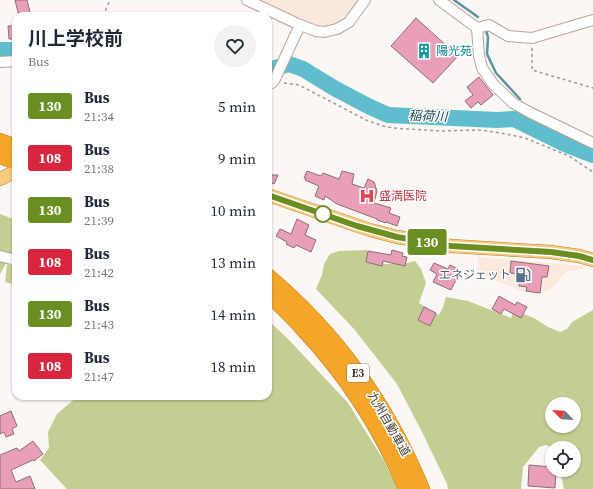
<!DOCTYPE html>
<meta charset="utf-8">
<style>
body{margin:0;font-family:"Source Serif 4","Noto Sans JP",serif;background:#f2f2f3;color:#1f2937;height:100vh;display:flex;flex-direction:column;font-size:15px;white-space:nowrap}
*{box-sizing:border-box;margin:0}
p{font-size:13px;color:#747a83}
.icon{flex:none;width:22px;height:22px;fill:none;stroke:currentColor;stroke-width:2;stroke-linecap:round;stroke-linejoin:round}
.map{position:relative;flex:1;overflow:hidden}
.sheet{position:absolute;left:12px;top:12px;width:260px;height:388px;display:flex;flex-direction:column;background:#fff;border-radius:12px;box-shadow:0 1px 3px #0004}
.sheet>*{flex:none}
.badge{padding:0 8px;border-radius:3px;font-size:14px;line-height:26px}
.needle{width:26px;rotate:294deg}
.buttons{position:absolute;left:545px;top:397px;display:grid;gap:8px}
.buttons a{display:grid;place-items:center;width:36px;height:36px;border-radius:50%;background:#fff;box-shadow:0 1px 3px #0004;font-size:20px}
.map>.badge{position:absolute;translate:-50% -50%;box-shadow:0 0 0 2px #fff}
.round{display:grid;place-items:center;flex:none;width:42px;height:42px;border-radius:21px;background:#f2f2f3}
.summary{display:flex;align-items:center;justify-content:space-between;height:68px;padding:0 16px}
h1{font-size:19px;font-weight:700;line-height:30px}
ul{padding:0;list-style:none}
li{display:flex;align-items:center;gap:12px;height:52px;padding:0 16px}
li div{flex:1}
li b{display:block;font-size:15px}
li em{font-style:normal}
li .badge{min-width:44px;font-weight:700;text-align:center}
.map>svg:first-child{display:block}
.built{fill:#fce9dd}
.green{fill:#c2ce92;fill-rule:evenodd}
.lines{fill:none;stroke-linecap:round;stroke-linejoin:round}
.stream{stroke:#5795a0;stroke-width:2.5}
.river{stroke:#5fbdce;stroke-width:16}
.building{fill:#e99fb8;stroke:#886f77}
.minor-casing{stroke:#bba496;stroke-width:12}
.major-casing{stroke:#b6802c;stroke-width:14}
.highway-casing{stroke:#b6802c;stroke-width:16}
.path{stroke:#a09995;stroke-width:1.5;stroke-dasharray:3 3;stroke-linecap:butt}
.minor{stroke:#fff;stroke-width:10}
.major{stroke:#f8ca7f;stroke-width:13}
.highway{stroke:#f4a629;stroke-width:15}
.line-casing{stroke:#fff;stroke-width:9}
.line{stroke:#6b8e23;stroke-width:6}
.stop-dot{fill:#fff;stroke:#6b8e23;stroke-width:2}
.labels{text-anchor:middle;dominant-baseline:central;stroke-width:3;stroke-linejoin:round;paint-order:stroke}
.shield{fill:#fff;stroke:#7b7470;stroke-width:1}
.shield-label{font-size:11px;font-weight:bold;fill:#433933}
.culture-label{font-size:12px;fill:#0d838f;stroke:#fff;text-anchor:start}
.health-label{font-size:12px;fill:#be3a42;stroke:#fff;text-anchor:start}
.service-label{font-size:12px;fill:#4e5e75;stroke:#fff;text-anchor:end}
.street-label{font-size:12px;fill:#433933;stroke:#fff}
.water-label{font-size:13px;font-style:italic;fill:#1a464d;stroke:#fff}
</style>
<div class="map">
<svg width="593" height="489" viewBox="0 0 593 489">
<rect width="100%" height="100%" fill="#fcf7f4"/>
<g class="built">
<path d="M258,0h101l-12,15 -13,9 -13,4z"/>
<path d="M478,257l105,9v3l-15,2 -7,6 -5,8 -6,5 -16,5 -30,-11 -27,-12z"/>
</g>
<g class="green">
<path d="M0,214l16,6v40l-7,-2 -9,16z"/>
<path d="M367,250l5,8 13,6 22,-1 8,-2 6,8 5,14 -7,20 20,12 4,-8 3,-10 22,4 43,17 3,-8 20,8 14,9 12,5 7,-3 5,-7 21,-12v179h-29l-4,-19h14v-22h-22l-6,-3 -7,2 -16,20 -2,22h-73l-1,-5 -25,-52 -25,-48 -43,-55 -38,-40 6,-14 2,-11 6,-10 9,-3zM552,404h22v22h-22z"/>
<path d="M7,264l9,3v18l-11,-3z"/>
<path d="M268,320l22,21 58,62 36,58 14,28h-332v-1l-26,-28 9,-12 -1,-16 9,-18 21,-18h190z"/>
</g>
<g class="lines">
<g class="stream">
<path d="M454,0l24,17"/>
<path d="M486,31l2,6 -1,17 9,19 24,26"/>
<path d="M523,116l1,8"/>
</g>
<g class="river">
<path d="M0,50h16"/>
<path d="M268,70l21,-6 14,5 31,19 34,18 20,9 109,5 17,-1 53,26 26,10"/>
</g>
</g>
<g class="building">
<path d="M15,0h12l4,16h-12z"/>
<path d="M416,18l42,38 -25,27 -42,-37z"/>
<path d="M8,26h8v13h-7z"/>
<path d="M479,77l14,18 -12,10 -3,-3 -7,6 -6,-7 8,-6 -6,-8z"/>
<path d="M307,171l14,5 2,-3 16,6 3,-8 12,3 -2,10 12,4 4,-9 6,3 3,9 -3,12 17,5 -2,5 11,4 -3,9 -11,-4v1l-9,-3v-1l-40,-15 -12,-8 -1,4 -9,-4 4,-10 -14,-6 1,-2h-2z"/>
<path d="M268,175h10l-4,9 -6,-2z"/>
<path d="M297,219l12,6 -4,10 11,5 -5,12 -15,-7 -2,3 -8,-4 1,-2 -11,-6 4,-7 11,5z"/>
<path d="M392,250l11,3 -1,3 5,1 -2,9 -22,-5 -1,5 -16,-4 2,-11 23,4z"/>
<path d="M511,261l38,5 -2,11h-5l-2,16 -14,-2 1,-4 -8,-1 1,-12 -10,-1z"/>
<path d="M434,263l14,6 2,-4 8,4 -4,8 3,1 -6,12 -18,-8 4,-8 -7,-4z"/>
<path d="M499,296l16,9 2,-3 10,5 -6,11 -17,-9 -3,5 -9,-5z"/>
<path d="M424,307l12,6 -6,13 -12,-6z"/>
<path d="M11,411l6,15 -5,3 2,5 -8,3 -2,-5 -4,2v-18z"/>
<path d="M33,441l10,13 -9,7 -1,-1 -22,10 5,12 14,-6 5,13h-35v-34l17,-7 2,3z"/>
<path d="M529,465l23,2v3h4l-1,18 -27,-2z"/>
</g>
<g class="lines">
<defs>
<g id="minor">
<path d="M247,0l53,25 16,6 8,1 13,-3 12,-7 16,-22"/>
<path d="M439,0l38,28 12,-3 19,11 24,2 61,-18"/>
<path d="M477,28l2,28 3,12 12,17 19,18 16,9 64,31"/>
<path d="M0,62l16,-1"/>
<path d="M268,83h4l3,-4 25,-54"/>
<path d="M0,256l16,4"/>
</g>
<g id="major">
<path d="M0,179l16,-8"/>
<path d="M268,195l102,35 27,7 54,9 100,6 28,4 14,4"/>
</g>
<g id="highway">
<path d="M0,141l16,6"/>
<path d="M0,156l16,6"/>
<path d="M268,276c69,58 120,130 154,213"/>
<path d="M268,295c13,10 24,22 35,34 44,47 79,101 103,160"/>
</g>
</defs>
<use href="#minor" class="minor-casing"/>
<use href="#major" class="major-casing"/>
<use href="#highway" class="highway-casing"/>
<g class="path">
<path d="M103,16l7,-16"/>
<path d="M532,48v22l61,18"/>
<path d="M284,83l15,2 67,35 17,6 10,2 48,3 39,-1 21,3 24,5 44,18 24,16"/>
<path d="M268,99l2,-7"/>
</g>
<use href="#minor" class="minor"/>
<use href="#major" class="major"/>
<use href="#highway" class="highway"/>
</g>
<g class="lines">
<defs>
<path id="line" d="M268,195l89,31 40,11 54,9 100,6 28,4 14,4"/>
</defs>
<use href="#line" class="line-casing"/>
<use href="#line" class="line"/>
</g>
<defs>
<symbol id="building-bare" viewBox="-9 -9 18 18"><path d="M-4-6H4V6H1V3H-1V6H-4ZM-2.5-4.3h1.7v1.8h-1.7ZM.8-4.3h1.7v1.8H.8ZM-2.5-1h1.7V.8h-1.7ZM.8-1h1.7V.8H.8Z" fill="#0f9aa8" stroke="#fff" stroke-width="2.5" paint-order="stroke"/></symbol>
<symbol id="hospital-bare" viewBox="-9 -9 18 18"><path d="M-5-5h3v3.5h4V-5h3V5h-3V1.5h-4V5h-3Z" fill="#e0444e" stroke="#fff" stroke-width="2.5" paint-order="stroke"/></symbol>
<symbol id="fuel-bare" viewBox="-9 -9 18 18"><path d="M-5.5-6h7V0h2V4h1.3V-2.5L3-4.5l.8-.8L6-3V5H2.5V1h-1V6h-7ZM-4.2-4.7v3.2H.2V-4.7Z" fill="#5c6f8a" stroke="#fff" stroke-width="2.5" paint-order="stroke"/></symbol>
</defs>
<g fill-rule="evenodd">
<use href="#building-bare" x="413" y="40" width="22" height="22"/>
<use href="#hospital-bare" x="356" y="185" width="22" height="22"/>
<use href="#fuel-bare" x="512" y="264" width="22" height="22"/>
</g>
<circle class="stop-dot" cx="323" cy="214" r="8"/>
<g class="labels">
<rect class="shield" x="347" y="364" width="22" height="18" rx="3"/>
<g class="shield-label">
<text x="358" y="373">E3</text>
</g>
<g class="culture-label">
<text x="436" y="51">陽光苑</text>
</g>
<g class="health-label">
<text x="379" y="196">盛満医院</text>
</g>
<g class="service-label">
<text x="511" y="275">エネジェット</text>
</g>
<g class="street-label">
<text transform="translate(389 424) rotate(60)">九州自動車道</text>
</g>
<g class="water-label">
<text transform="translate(428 116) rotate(2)">稲荷川</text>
</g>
</g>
</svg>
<div class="buttons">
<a><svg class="needle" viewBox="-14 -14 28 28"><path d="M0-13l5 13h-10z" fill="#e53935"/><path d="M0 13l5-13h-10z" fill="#747a83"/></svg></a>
<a><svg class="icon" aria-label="locate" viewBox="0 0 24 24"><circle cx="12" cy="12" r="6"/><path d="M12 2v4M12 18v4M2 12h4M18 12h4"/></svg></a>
</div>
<b class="badge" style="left:427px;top:242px;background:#6b8e23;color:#fff">130</b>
<section class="sheet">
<div class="summary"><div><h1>川上学校前</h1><p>Bus</p></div><a class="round"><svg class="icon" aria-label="heart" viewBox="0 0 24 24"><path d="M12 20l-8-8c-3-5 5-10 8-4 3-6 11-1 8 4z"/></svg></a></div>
<ul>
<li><span class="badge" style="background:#6b8e23;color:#fff">130</span><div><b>Bus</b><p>21:34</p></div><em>5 min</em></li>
<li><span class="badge" style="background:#d7263d;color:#fff">108</span><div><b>Bus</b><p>21:38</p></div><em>9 min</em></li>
<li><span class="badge" style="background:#6b8e23;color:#fff">130</span><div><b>Bus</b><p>21:39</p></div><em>10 min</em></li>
<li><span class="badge" style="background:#d7263d;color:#fff">108</span><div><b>Bus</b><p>21:42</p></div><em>13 min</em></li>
<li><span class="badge" style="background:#6b8e23;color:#fff">130</span><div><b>Bus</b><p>21:43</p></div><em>14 min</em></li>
<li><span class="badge" style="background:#d7263d;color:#fff">108</span><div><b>Bus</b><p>21:47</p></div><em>18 min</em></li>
</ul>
</section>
</div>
